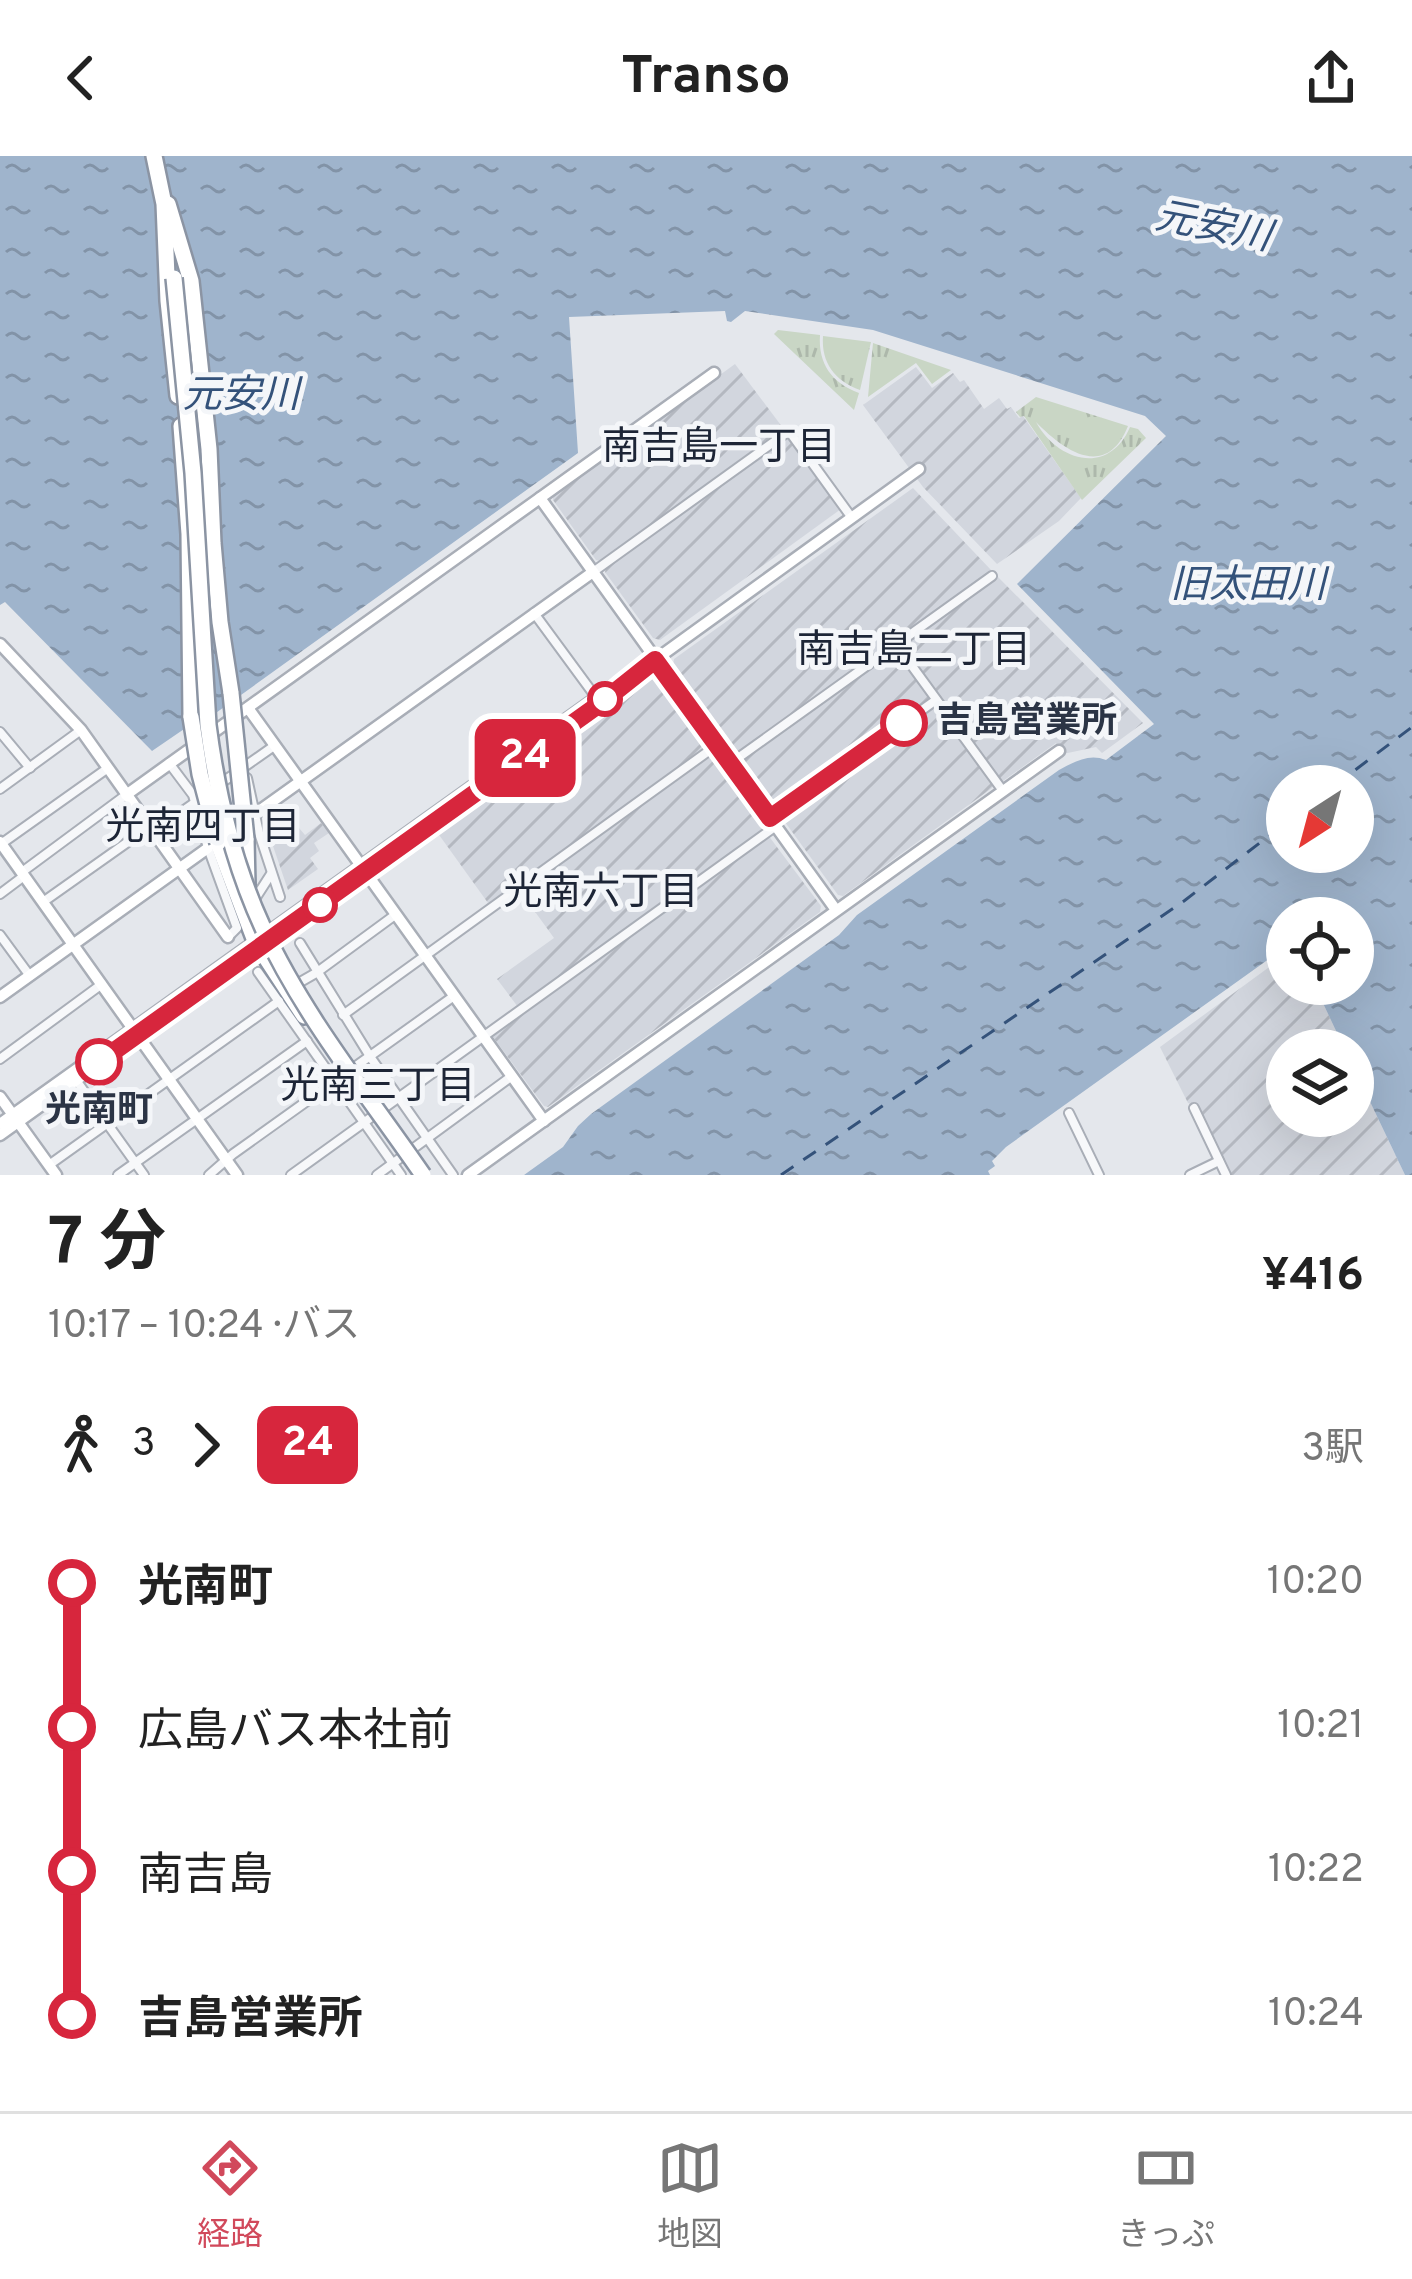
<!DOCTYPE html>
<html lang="ja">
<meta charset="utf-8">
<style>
body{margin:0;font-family:Overpass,"Noto Sans JP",sans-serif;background:#f2f2f2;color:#222;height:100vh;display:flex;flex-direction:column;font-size:45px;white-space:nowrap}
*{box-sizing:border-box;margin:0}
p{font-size:39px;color:#767676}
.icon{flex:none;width:66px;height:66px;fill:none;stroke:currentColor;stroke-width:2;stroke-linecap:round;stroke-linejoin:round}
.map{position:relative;height:1019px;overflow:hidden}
.drawer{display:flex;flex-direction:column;background:#fff;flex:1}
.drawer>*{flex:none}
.badge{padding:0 24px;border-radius:18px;font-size:42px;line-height:78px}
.needle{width:78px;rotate:216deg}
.fabs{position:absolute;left:1266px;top:609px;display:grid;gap:24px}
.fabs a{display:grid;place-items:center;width:108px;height:108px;border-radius:50%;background:#fff;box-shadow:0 12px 48px #0002;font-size:60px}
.map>.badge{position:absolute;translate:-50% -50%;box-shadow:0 0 0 6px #fff}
.legs{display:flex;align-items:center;gap:18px;height:132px;padding:0 48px;font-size:39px}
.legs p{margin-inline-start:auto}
.headline{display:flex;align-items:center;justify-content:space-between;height:204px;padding:0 48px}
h1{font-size:66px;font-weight:700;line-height:90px}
ul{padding:0 48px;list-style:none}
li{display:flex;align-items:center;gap:42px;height:144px;font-size:45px}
li i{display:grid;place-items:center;width:18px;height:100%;margin:0 15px;background:currentColor}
li i::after{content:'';width:30px;height:30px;margin:-15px;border:9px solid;border-radius:50%;background:#fff}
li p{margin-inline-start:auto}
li:first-child i{background:linear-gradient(#0000 50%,currentColor 0)}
li:last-child i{background:linear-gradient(currentColor 50%,#0000 0)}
header{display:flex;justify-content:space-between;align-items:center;height:156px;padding:0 48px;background:#fff;font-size:54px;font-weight:700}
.menu{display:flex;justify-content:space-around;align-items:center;height:168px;border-top:3px solid #e0e0e0;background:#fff;font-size:33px;color:#767676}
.menu a{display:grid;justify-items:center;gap:6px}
.menu .current{color:#d1495b}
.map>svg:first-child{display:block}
.industrial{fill:url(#industrial-furrows)}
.grass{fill:url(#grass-tufts)}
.water{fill:url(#water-ripples);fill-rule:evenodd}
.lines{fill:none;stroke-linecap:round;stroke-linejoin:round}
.ferry{stroke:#34527a;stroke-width:3;stroke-dasharray:15 12;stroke-linecap:butt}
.street-casing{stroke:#a9aeb7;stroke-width:12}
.secondary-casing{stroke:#a9aeb7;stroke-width:15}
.highway-casing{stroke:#8b94a3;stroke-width:20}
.street{stroke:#f7f8fa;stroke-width:8}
.secondary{stroke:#fff;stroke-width:10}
.highway{stroke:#fff;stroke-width:15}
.highway-bridge-casing{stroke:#8b94a3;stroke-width:20;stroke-linecap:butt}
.highway-bridge{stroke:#fff;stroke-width:15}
.line-1-casing{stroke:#fff;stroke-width:27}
.line-1{stroke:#d7263d;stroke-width:18}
.stop-1-dot{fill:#fff;stroke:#d7263d;stroke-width:6}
.labels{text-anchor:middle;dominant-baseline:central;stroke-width:10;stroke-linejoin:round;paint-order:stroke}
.stop-label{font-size:36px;font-weight:bold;fill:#2b3445;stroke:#f4f6f9;text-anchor:start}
.water-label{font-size:39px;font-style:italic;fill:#34527a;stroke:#f4f6f9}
.neighbourhood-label{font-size:39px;fill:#1d2536;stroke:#f4f6f9}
</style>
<header><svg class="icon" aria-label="back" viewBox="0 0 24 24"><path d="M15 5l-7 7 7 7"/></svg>Transo<svg class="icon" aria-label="share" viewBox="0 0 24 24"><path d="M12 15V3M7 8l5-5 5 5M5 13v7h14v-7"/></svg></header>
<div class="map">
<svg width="1412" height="1019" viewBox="0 0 1412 1019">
<defs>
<pattern id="industrial-furrows" width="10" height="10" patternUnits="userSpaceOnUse" patternTransform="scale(3)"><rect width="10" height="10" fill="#d2d6de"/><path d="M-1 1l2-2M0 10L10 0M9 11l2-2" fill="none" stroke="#b4b8c0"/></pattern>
<pattern id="grass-tufts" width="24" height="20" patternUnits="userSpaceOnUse" patternTransform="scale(3)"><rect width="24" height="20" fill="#c9d6c5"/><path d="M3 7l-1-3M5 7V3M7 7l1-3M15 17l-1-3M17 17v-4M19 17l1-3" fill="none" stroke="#adb8ab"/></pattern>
<pattern id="water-ripples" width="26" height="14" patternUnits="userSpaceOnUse" patternTransform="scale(3)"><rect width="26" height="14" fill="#9fb4cc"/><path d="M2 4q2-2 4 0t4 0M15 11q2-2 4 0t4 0" fill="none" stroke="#8293a7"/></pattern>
</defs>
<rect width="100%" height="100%" fill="#e4e7ec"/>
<g class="industrial">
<path d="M735,208l48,64 -183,133 -4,-1 -43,-60v-4z"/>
<path d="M916,211l16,21 21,-15 7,9 4,-2 20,29 15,-11 8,11 4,-2 8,11 4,-2 58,82 -22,23 -62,43 -74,-77 -60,-82z"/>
<path d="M786,282l4,1 51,70 -181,131 -7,-2 -48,-66 1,-4z"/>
<path d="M913,332l79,83 -253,182 -3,-1 -63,-86 1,-7z"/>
<path d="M998,421l145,146 -41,30 -6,-6 -33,7 -7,-11 -53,38h-4l-95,-133v-5z"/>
<path d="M891,495l6,1 32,44 -1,4 -150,108 -3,-1 -33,-48z"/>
<path d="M649,522l8,1 48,70 -217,154 -51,-71z"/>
<path d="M932,551h4l57,77 -1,4 -149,108 -5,-1 -56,-77 1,-4z"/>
<path d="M708,600l5,1 51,74 -246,176 -21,-28 57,-41 -34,-47z"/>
<path d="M321,667l8,10 -15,10 5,8 -9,7 8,11 -30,21 -15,-44 26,-18 6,7z"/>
<path d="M768,679l53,71 -1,6 -272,195 -4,-1 -51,-69v-5z"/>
<path d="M1287,798v30h27l31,66h-58v66h66v-50l52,109h-175l-34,-69 -8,-3 -28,-56z"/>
</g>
<g class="grass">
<path d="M778,174l42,5c-2,29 12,48 39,58l-5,17 -80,-76z"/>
<path d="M823,180l48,6 -11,48c-25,-9 -39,-27 -37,-54z"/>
<path d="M873,187l78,27 -19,14 -16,-21 -48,34z"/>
<path d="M1036,241l92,29c-22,55 -65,24 -92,-4 22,40 73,54 94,5l8,2 8,9 -64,62 -58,-84 -4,1 -4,-5z"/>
</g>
<path class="water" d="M0,0h1412v1019h-7l-52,-109v-16h-8l-31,-66h39v-66h-66v28l-281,201 -14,14 3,5 -7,5 2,4h-466l39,-28 15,-21 13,-12 248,-179 18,-20 202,-145c15,-8 30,-17 47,-10l48,-36 -137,-140 149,-148 -21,-20 -272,-86 -128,-19 -14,11 -4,-1 -2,-10 -156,6 9,136 -365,262 -4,-3 -57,39 -147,-149 -5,3zM1287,630h66v66h-66z"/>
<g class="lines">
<g class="ferry">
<path d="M1334,630l78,-59"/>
<path d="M781,1019l403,-274 103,-79"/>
</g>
<defs>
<g id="street">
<path d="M593,416l196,-141 63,87"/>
<path d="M534,457l61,83"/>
<path d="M896,488l107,147"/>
<path d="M0,576l30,36"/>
<path d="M169,607l24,32 15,53 29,80 -9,9"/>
<path d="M731,607l261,-187"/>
<path d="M247,622l12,55 21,64"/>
<path d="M217,630l57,-40"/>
<path d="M0,633l81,-59"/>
<path d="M770,662l166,-118"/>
<path d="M153,676l47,-33"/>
<path d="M1,688l107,-76"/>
<path d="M22,716l104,-77"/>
<path d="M0,738l24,-18"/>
<path d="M43,746l106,-75"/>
<path d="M253,746l18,-28"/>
<path d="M0,779l30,41"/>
<path d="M300,787l71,115 82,117"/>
<path d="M258,816l143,203"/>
<path d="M295,829l21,-12 79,-58"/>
<path d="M343,859l374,-270"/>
<path d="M0,903l102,-75"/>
<path d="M76,924l68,95"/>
<path d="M1194,952l32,67"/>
<path d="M1069,957l30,62"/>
<path d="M49,1009l230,-164"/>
<path d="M118,1019l189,-134"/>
<path d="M209,1019l24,-21 221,-158"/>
<path d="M291,1019l485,-349"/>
<path d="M377,1019l135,-99"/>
<path d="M1190,1019l29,-14"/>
</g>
<g id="secondary">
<path d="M540,342l174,-125"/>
<path d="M0,488l81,86 147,207"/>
<path d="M248,552l296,413"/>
<path d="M126,639l414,-297 296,412"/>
<path d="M255,658l338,-242"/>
<path d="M0,686l237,333"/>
<path d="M0,841l208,-149"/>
<path d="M0,941l56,78"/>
<path d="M0,968l617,-441"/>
<path d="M0,979l601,-432 54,-43 264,-191"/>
<path d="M468,1019l591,-424"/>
</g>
<g id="highway">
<path d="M154,0l10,48 4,97 10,95"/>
<path d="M168,48l23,77 18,168 4,94 7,79 11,71"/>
<path d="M181,270l8,108 2,183"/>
<path d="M246,683l1,46"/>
<path d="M218,687l37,98 49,75"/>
</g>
</defs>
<use href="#street" class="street-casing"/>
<use href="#secondary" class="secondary-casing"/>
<use href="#highway" class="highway-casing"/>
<use href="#street" class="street"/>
<use href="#secondary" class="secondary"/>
<use href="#highway" class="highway"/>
<defs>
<g id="highway-bridge">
<path d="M174,122l19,195 15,252c9,70 25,138 55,203 41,89 105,167 160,247"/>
<path d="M231,537l15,146"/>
<path d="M191,561l9,57 18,69"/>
</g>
</defs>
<use href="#highway-bridge" class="highway-bridge-casing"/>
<use href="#highway-bridge" class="highway-bridge"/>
</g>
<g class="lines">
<defs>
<path id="line-1" d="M99,906l502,-359 54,-43 115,158 134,-95"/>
</defs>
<use href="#line-1" class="line-1-casing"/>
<use href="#line-1" class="line-1"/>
</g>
<g class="stop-1-dot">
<circle cx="605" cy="543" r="15"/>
<circle cx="904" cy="567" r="21"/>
<circle cx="320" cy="749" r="15"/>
<circle cx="99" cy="906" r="21"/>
</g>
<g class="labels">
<g class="stop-label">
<text x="937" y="567">吉島営業所</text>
<text x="99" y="956" text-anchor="middle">光南町</text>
</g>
<g class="water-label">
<text transform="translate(1213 73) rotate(11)">元安川</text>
<text x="241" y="241">元安川</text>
<text x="1248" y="431">旧太田川</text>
</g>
<g class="neighbourhood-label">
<text x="719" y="293">南吉島一丁目</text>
<text x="914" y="496">南吉島二丁目</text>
<text x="203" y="673">光南四丁目</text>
<text x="601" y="738">光南六丁目</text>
<text x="378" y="932">光南三丁目</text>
</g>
</g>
</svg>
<div class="fabs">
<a><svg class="needle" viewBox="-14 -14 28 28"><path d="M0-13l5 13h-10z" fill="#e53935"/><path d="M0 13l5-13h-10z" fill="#767676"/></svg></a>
<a><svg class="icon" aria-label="locate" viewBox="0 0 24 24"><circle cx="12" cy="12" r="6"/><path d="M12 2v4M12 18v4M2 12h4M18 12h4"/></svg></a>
<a><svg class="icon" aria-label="layers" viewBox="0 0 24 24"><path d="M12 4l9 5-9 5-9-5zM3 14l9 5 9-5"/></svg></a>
</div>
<b class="badge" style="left:525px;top:602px;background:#d7263d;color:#fff">24</b>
</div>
<section class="drawer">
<div class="headline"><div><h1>7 分</h1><p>10:17 – 10:24 · バス</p></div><b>¥416</b></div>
<div class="legs"><svg class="icon" aria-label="walk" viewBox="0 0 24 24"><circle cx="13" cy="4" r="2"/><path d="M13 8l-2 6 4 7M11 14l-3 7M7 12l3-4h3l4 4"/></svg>3<svg class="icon" aria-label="forward" viewBox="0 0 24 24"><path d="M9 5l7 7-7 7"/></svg><b class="badge" style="background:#d7263d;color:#fff">24</b><p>3駅</p></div>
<ul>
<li><i style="color:#d7263d"></i><b>光南町</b><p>10:20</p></li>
<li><i style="color:#d7263d"></i><span>広島バス本社前</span><p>10:21</p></li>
<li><i style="color:#d7263d"></i><span>南吉島</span><p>10:22</p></li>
<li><i style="color:#d7263d"></i><b>吉島営業所</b><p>10:24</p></li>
</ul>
</section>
<nav class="menu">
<a class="current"><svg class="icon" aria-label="directions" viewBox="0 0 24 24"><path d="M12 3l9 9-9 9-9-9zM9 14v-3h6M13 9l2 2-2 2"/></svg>経路</a>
<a><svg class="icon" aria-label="map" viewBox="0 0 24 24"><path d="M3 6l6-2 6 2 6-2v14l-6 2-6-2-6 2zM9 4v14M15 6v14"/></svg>地図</a>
<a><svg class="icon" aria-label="tickets" viewBox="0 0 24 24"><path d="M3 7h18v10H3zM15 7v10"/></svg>きっぷ</a>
</nav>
